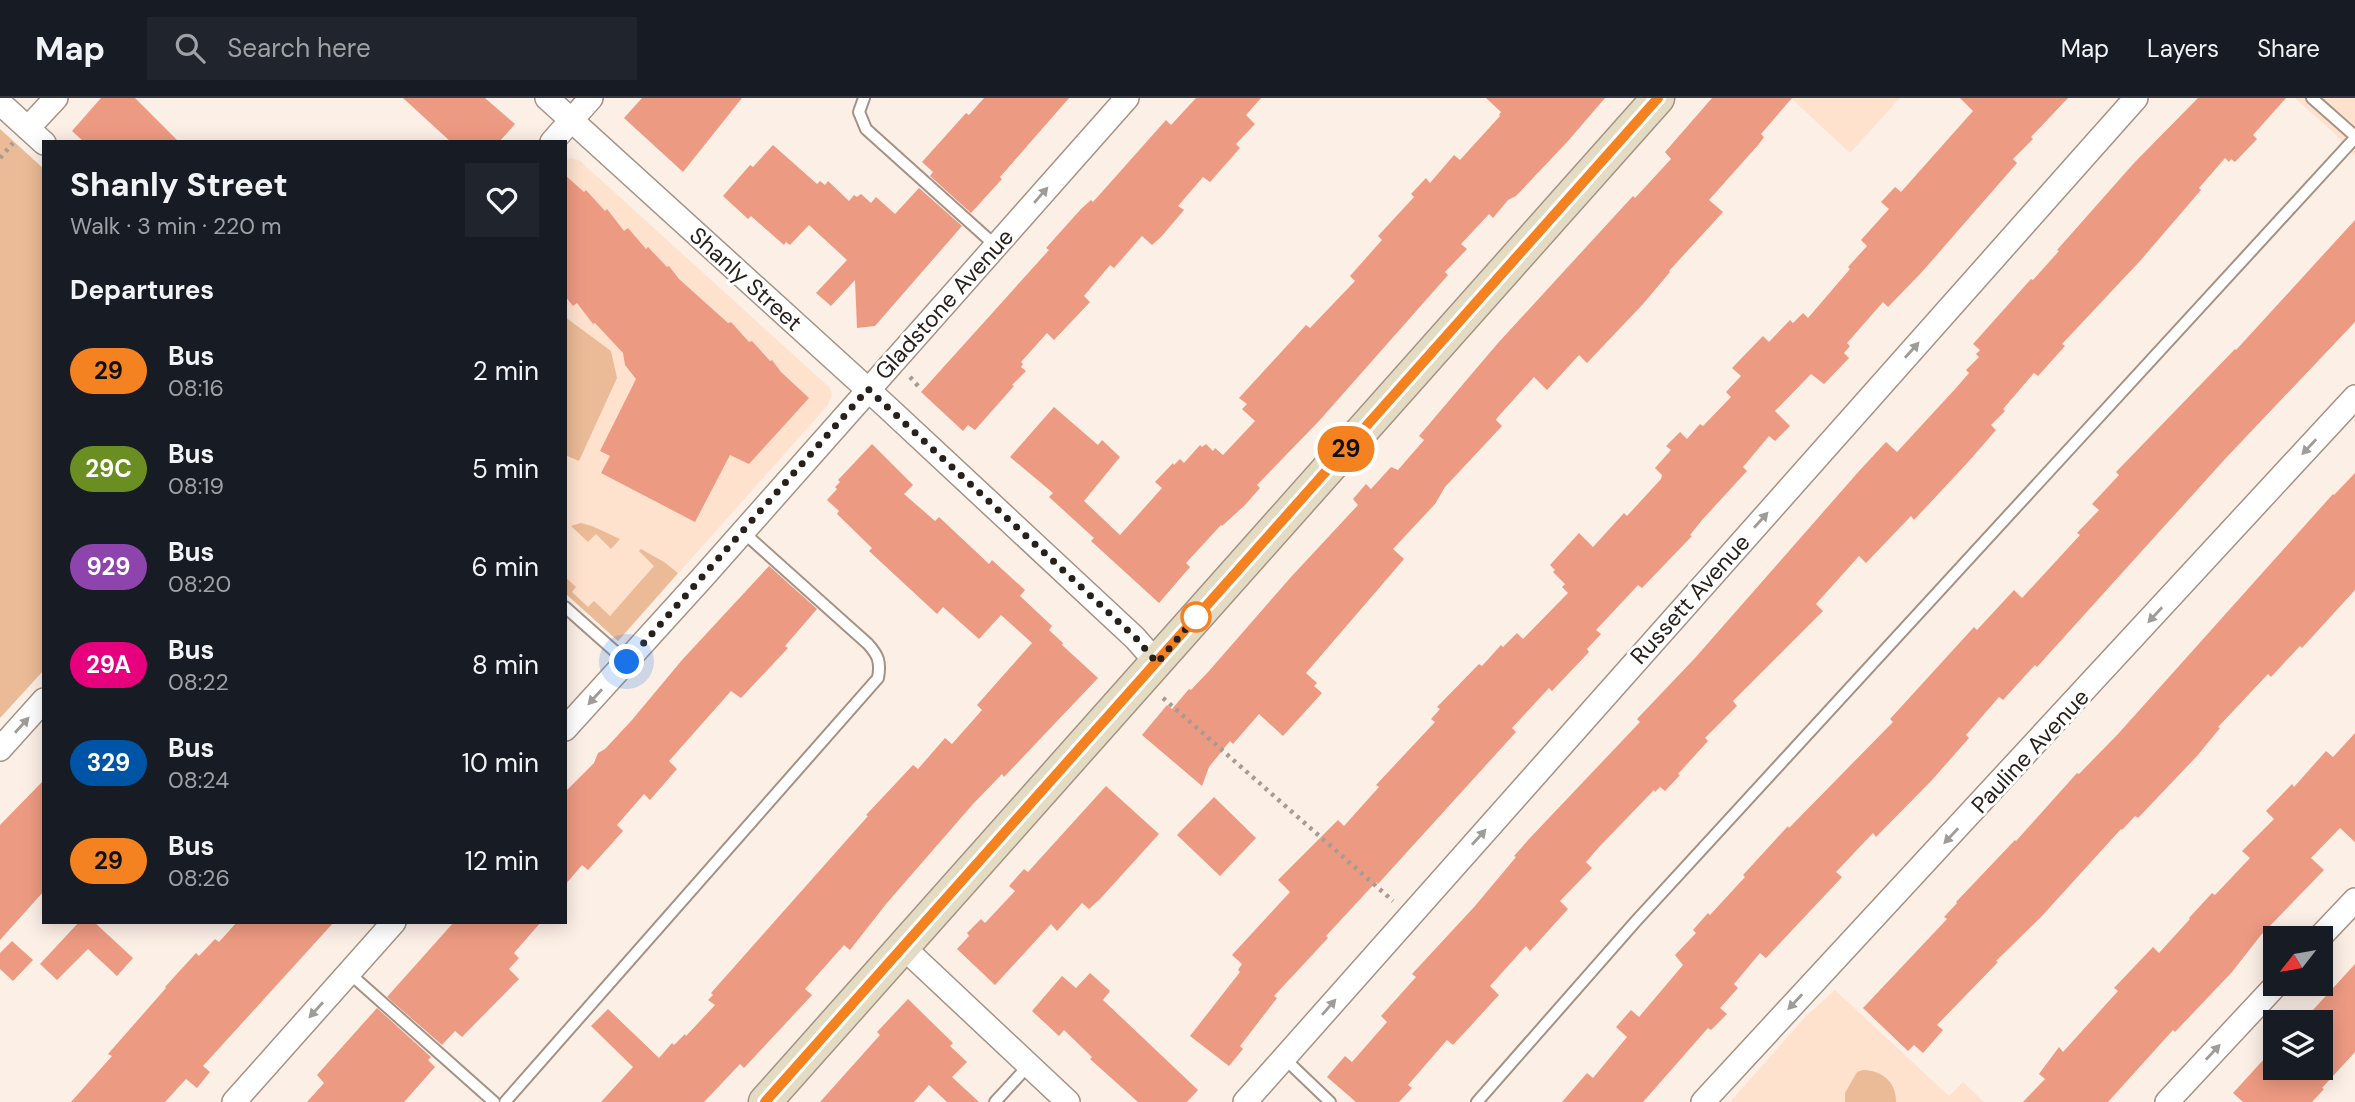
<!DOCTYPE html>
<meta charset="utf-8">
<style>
body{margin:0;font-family:"DM Sans",sans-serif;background:#20242c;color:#f1f3f6;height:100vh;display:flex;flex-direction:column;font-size:26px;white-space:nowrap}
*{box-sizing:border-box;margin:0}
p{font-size:23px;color:#9ea1a6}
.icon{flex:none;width:38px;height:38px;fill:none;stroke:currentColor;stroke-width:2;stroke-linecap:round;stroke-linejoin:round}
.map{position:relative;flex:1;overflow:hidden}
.side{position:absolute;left:42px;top:42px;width:525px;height:784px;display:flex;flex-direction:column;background:#171b24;border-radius:0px;box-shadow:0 4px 18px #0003}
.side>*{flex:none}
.badge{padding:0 14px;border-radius:23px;font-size:24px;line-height:46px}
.needle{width:46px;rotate:239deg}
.controls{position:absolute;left:2263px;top:828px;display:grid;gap:14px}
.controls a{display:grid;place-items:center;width:70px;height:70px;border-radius:0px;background:#171b24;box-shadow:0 4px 18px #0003;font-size:35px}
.you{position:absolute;width:35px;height:35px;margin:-18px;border:5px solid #fff;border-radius:50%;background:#1a73e8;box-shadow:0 0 0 10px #1a73e833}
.map>.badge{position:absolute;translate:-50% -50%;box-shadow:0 0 0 4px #fff}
h2{padding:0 28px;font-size:26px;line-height:63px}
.round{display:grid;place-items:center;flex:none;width:74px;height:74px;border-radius:0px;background:#20242c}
.summary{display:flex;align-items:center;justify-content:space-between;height:119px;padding:0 28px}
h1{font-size:33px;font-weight:700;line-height:52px}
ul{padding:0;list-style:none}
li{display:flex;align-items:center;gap:21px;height:98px;padding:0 28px}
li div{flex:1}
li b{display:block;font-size:26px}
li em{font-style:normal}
li .badge{min-width:77px;font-weight:700;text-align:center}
header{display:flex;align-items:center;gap:42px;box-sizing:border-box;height:98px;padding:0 35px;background:#171b24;border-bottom:2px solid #363941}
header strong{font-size:33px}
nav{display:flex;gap:38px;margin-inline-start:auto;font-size:24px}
.search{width:490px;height:63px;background:#20242c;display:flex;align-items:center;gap:18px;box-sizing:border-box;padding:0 24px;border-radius:0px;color:#9ea1a6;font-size:26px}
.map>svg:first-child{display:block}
.built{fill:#fee2ce}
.green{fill:#ebba96}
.building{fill:#ed9a82}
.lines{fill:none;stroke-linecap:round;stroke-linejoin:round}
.service-casing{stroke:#a59284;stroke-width:14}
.minor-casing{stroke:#a59284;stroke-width:26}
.secondary-casing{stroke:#a59284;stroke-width:35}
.path{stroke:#a79c94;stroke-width:4.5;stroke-dasharray:3.5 5;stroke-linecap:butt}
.service{stroke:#fff;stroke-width:10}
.minor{stroke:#fff;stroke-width:23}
.secondary{stroke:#e4dbc3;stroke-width:32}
.oneway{fill:#9e9b98}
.line-casing{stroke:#fff;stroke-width:16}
.line{stroke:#f58220;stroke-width:10}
.walk{stroke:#28201b;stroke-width:7;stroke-dasharray:0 12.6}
.stop-dot{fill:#fff;stroke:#f58220;stroke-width:3.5}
.labels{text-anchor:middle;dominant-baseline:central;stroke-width:6;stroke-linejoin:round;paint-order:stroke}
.street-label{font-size:23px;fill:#28201b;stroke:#fff}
</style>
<header>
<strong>Map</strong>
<div class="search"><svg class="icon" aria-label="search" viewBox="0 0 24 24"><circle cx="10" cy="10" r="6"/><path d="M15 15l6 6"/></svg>Search here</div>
<nav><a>Map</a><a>Layers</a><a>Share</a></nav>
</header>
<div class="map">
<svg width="2355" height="1004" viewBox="0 0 2355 1004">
<rect width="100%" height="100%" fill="#fcefe6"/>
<g class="built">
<path d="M1791,0h109l-50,55z"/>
<path d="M2295,0h60v58l-22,-24z"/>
<path d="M570,60l9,2 250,227 3,7 -4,11 -210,236 -53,-48v-432z"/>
<path d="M1835,892l114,106 14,-14 21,20h-254l76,-86z"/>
</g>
<g class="green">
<path d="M0,31l44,40v501l-44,48z"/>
<path d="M565,219l46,34 6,27 -38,83 -14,-6z"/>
<path d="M581,425l11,3 28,13 -9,10 -15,-15 -8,8 -17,-16z"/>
<path d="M641,451l23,13 14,11 -60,68 -53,-48v-16l11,10 -4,5 16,15 6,-6 16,15 44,-50 -15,-15z"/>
<path d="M1863,972c20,1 33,12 33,32h-51v-9l12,-21z"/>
</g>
<g class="building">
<path d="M101,0h34l44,44h-95l-12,-11z"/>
<path d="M403,0h82l30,26 -16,18h-48z"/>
<path d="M642,0h100l-59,74 -59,-54z"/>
<path d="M984,0h85l-69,79 2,2 -31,34 -41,-37 3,-4 -11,-10 44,-49 3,2z"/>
<path d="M1196,0h65l-15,17 9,9 -19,20 4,4 -30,34 -7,-5 -25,29 6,4 -23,27 -9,8 -10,-9 -28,32 -4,-3 -26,31 6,6 -36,38 -7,-7 -26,29 2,2 -2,3 5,4 -14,14 2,1 -39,44 -7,-5 -5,6 -42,-39 128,-142 -3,-2 35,-39 10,-9 2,2 73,-82 5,5z"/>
<path d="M1486,0h119l-37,43 -52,55 -8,4 -15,18 -4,-4 -28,30 6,5 -22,23 3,3 -129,146 -62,64 3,3 -15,17 -23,21 -1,-1 -35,38 4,4 -31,36 -68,-62 3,-3 -45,-41 4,-4 -43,-36 44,-50 44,38 4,-5 18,17 -36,44 36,34 42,-47 -7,-6 18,-19 1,2 6,-6 4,4 16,-18 2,2 4,-3 7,7 2,-3 8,7 32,-34 -13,-12 5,-5 -8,-6 67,-73 4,3 45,-47 -5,-5 32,-36 -4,-4 36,-39 -3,-3 15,-16 4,5 24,-28 6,5 40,-44 -1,-1 2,-3z"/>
<path d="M1712,0h80l-31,36 3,3 -5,7 -50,56 14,12 -54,59 1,1 -27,32 -56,59 -8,-8 -32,35 -13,-13 -37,41 -1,2 6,6 -57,61 -10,17 -42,45 11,10 -98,114 11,10 -3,3 8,7 -39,43 -24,-22 -26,30 -3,-3 -21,26 -7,19 -60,-51 25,-30 5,4 17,-20 2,1 18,-19 82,-94 67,-72 -5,-6 13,-15 5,5 20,-22 7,3 26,-30 -5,-4 79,-93 135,-147 2,2 36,-39 -6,-7z"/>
<path d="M1960,0h108l-37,39 2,2 -20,20 4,4 -96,110 -33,34 -5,-5 -36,41 3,3 -6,7 5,5 -25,26 -13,-10 -36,37 15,15 -15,15 -6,-5 -26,31 4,4 -45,49 -12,15 2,1 -50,52 -4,-3 -42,45 5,4 -14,15 2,3 -37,39 -3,-3 -37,40 4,4 -138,152 -2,-2 -50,54 2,2 -54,58 3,2 -37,48 3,3 -14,17 -39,-30 50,-64 -2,-2 4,-6 -10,-9 58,-63 -12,-12 60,-60 6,6 35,-39 -3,-2 59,-63 -4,-3 9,-10 -3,-2 42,-43 3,2 19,-21 2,2 14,-14 6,6 45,-46 -6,-6 3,-3 -12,-12 2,-2 -5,-5 29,-32 14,14 31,-34 3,3 34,-37 1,-4 -7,-7 16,-18 -5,-4 14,-14 7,7 13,-15 3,2 28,-29 -5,-5 15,-16 -9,-8 31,-32 6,6 21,-22 3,3 10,-10 5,5 42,-49 -2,-2 19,-21 -6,-6 28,-31 -8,-7 14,-15 6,5 72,-81z"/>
<path d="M2198,0h88l-33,37 4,4 -22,23 -4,-3 -2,3 -4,-4 -26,30 2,2 -61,71 -78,83 3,2 -27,30 -4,-3 -31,36 2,2 -14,14 5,5 -27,31 -55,59 -3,-4 -45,47 -7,-7 -43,48 7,7 -90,90 4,5 -32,32 3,3 -30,33 2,1 -15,16 -5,-4 -5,5 -1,-2 -55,57 -13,15 6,6 -32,33 8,8 -38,42 -4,-5 -36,40 9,9 -46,50 -6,-5 -39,45 4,3 -13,14h-43l-29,-25 18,-21 7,6 35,-40 -6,-6 35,-39 -4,-3 63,-68 41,-49 -2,-1 15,-17 111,-117 -3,-3 58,-61 165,-188 26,-28 11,10 59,-64 13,-15 -3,-3 13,-13 -3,-3 4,-4 -7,-6 58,-65 2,1 26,-29 -2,-1 77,-87z"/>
<path d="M773,47l44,39 3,-3 5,4 3,-4 21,20 5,-6 3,2 4,-3 10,9 5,-6 19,17 24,-26 43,38 -87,100 -18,2 -2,-48 -24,26 -15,-13 31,-33 -38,-35 -19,20 -4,-3 -2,3 -33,-29 -3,3 -25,-23 27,-31 3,2z"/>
<path d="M565,77l19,17 2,-2 19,21 2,-2 17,22 4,-3 18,21 2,-2 19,20 2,-1 10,13 49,44 3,-1 18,20 3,-1 18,20 2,-1 9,12 28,26 -60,66 -19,-9 -35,67 -94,-49 9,-17 -10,-5 36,-72 -11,-14 -2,-12 -28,-30 -2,1 -16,-21 -4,3 -8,-10z"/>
<path d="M2355,122v102l-130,137 -188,208 -2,-2 -32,35 -4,-3 -33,38 3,3 -37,42 -56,57 -3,-4 -37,39 6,5 -76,81 -6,-5 -26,31 4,4 -18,20 7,6 -16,16 -3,-2 -65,74h-81l25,-29 6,5 34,-41 -11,-10 15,-17 8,7 44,-52 -8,-10 21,-22 -3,-3 15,-17 2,2 35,-38 -2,-2 45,-49 1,2 104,-106 -3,-3 84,-92 3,3 37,-40 8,8 58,-63 -3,-2 22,-23 -7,-6 27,-29 -3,-3 119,-123 1,1z"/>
<path d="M872,346l41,41 -9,9 31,27 4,-4 50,47 3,-4 33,30 -5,6 32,30 -3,4 14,13 -1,2 36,33 -94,99 -2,-3 -29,30 -87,100 -36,46 -6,-5 -39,44 7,6 -68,73 -4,-4 -36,38h-103l32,-35 -42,-41 17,-17 51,49 13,-15 2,2 11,-11 1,2 29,-31 -7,-5 5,-5 -2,-2 157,-177 -2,-1 47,-50 5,4 27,-31 7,6 30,-34 -5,-5 55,-62 -31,-28 -22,24 -36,-32 -6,7 -68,-63 3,-3 -35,-34 2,-3 -12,-11 10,-11 -2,-2 5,-5 -2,-2z"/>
<path d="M2355,375v117l-53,58 -2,-2 -29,31 -3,-3 -50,53 2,1 -23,28 -59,62 -3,-2 -13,14 -1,-1 -80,88 -45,44 2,1 -61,63 6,5 -20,23 -9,-8 -6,6 -45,-43 84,-89 -3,-2 13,-14 -1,-1 59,-62 1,1 61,-68 2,1 39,-40 215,-240 1,1z"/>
<path d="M769,468l48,43 -32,37 3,2 -47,50 -10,-7 -62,70 8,8 -27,31 -6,-6 -27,31 6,6 -35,39 -6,-5 -17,20v-93l29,-29 4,-10 7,-4 27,-29 50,-60z"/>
<path d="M2355,635v109l-15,-14 -29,30 13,12 -63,65 -29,37 -57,60 -2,-2 -65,72h-85l22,-23 -6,-5 20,-27 4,5 55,-61 -4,-3 39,-41 6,6 31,-34 -1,-1 23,-25 3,2 35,-37 -8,-7 32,-32 -8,-8 26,-27 2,3 32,-36 7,6z"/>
<path d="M44,682v111l-44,49v-115z"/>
<path d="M1106,688l53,48 -59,65 -11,10 -7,-6 -25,28 -6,-7 -56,61 -38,-36 12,-13 -2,-3 14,-14 4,4 30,-32 -6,-5 15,-17 4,3z"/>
<path d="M1214,699l42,41 -36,38 -43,-41z"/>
<path d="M79,824h15l39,36 -16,18 -29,-27 -31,31 -17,-16z"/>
<path d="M237,824h97l-131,144 7,6 -13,16 -11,-9 -21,23h-94l41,-46 -4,-2 58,-66 -1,-1 31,-34 3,3 16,-17 4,3z"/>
<path d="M454,824h87l-27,31 5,5 -10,11 10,10 -57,58 -7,-6 -13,14 -55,-48z"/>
<path d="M12,843l21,19 -20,21 -13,-12v-16z"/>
<path d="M2355,866v88l-33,36 2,1 -12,13h-69l-10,-9 42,-46v21h45v-46h-18z"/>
<path d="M1090,875l20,18 -7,9 95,90 -11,12h-49l-48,-43 2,-2 -28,-27 -5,6 -27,-25 30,-35 14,12z"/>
<path d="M908,901l45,44 -3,3 17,16 -15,15 27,25h-32l-18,-17 -15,17h-94l60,-67 -3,-3z"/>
<path d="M377,910l54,49 -3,3 7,7 -31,35h-97l17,-19 -7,-8z"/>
</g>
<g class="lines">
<defs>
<g id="service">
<path d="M864,0l-5,14 7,17 130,117"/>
<path d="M2312,0l43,38"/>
<path d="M565,509l62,55"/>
<path d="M349,875l145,129"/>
<path d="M1284,960l46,44"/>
<path d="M505,1004l373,-424c3,-16 0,-23 -10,-34l-125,-112"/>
<path d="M995,1004l34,-37"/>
<path d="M1477,1004l159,-181 719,-783"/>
</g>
<g id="minor">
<path d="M547,0l340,309 248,231 22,25"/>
<path d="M0,5l44,40"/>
<path d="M28,30l28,-30"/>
<path d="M552,44l39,-44"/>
<path d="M565,631l138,-152 424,-479"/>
<path d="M0,651l44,-49"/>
<path d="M2319,840l36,-38"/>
<path d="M903,849l165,155"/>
<path d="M234,1004l160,-180"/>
<path d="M1245,1004l891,-1004"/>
<path d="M1703,1004l652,-705"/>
<path d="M2167,1004l110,-118"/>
</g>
<path id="secondary" d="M765,1004l893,-1004"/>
</defs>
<use href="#service" class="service-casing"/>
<use href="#minor" class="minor-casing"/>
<use href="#secondary" class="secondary-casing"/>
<g class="path">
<path d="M0,60l13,-15"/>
<path d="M910,279l9,10"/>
<path d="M1163,600l230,203"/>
</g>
<use href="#service" class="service"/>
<use href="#minor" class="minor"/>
<use href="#secondary" class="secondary"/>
</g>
<defs><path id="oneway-solid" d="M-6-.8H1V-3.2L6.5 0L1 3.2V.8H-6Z" transform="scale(1.75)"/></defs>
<g class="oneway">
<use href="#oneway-solid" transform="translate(1041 97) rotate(-49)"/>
<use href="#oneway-solid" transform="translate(1912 252) rotate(-48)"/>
<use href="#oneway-solid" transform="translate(2309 349) rotate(133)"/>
<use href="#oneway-solid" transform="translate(1761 422) rotate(-48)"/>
<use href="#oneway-solid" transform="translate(2155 517) rotate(133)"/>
<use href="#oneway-solid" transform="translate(595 599) rotate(132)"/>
<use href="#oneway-solid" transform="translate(22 627) rotate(-48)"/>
<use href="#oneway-solid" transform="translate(1951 738) rotate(133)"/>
<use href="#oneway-solid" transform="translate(1479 739) rotate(-48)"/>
<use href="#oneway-solid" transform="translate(1795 904) rotate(133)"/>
<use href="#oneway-solid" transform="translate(1329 909) rotate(-49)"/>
<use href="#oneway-solid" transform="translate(316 912) rotate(132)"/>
<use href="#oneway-solid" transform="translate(2213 954) rotate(-47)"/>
</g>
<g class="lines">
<defs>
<path id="line" d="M765,1004l893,-1004"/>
</defs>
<use href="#line" class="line-casing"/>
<use href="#line" class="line"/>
<path class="walk" d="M627,564l241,-273 268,249 21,25 39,-46"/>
</g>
<circle class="stop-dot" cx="1196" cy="519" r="14"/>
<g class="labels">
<g class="street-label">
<text transform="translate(746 181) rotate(42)">Shanly Street</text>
<text transform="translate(944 206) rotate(-48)">Gladstone Avenue</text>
<text transform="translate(1690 501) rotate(-48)">Russett Avenue</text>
<text transform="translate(2030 653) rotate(-47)">Pauline Avenue</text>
</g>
</g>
</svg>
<div class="controls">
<a><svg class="needle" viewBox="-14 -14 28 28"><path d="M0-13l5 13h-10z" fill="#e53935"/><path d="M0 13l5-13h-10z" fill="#9ea1a6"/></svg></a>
<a><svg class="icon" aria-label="layers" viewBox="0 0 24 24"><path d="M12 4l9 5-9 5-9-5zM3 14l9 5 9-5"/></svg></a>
</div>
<div class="you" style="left:627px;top:564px"></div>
<b class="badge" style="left:1346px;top:351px;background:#f58220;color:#111">29</b>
<section class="side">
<div class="summary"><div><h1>Shanly Street</h1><p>Walk · 3 min · 220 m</p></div><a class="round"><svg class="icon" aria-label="heart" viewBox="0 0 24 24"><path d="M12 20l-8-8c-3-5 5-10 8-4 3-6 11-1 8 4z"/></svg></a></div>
<h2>Departures</h2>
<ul>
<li><span class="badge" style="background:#f58220;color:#111">29</span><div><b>Bus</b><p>08:16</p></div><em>2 min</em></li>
<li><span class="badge" style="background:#6b8e23;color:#fff">29C</span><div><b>Bus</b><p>08:19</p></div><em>5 min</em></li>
<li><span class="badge" style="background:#8e44ad;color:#fff">929</span><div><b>Bus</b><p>08:20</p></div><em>6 min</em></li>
<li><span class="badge" style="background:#e6007e;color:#fff">29A</span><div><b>Bus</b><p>08:22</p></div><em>8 min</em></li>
<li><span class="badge" style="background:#0054a6;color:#fff">329</span><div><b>Bus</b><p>08:24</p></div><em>10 min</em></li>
<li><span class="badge" style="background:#f58220;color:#111">29</span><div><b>Bus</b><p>08:26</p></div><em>12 min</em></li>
</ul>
</section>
</div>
